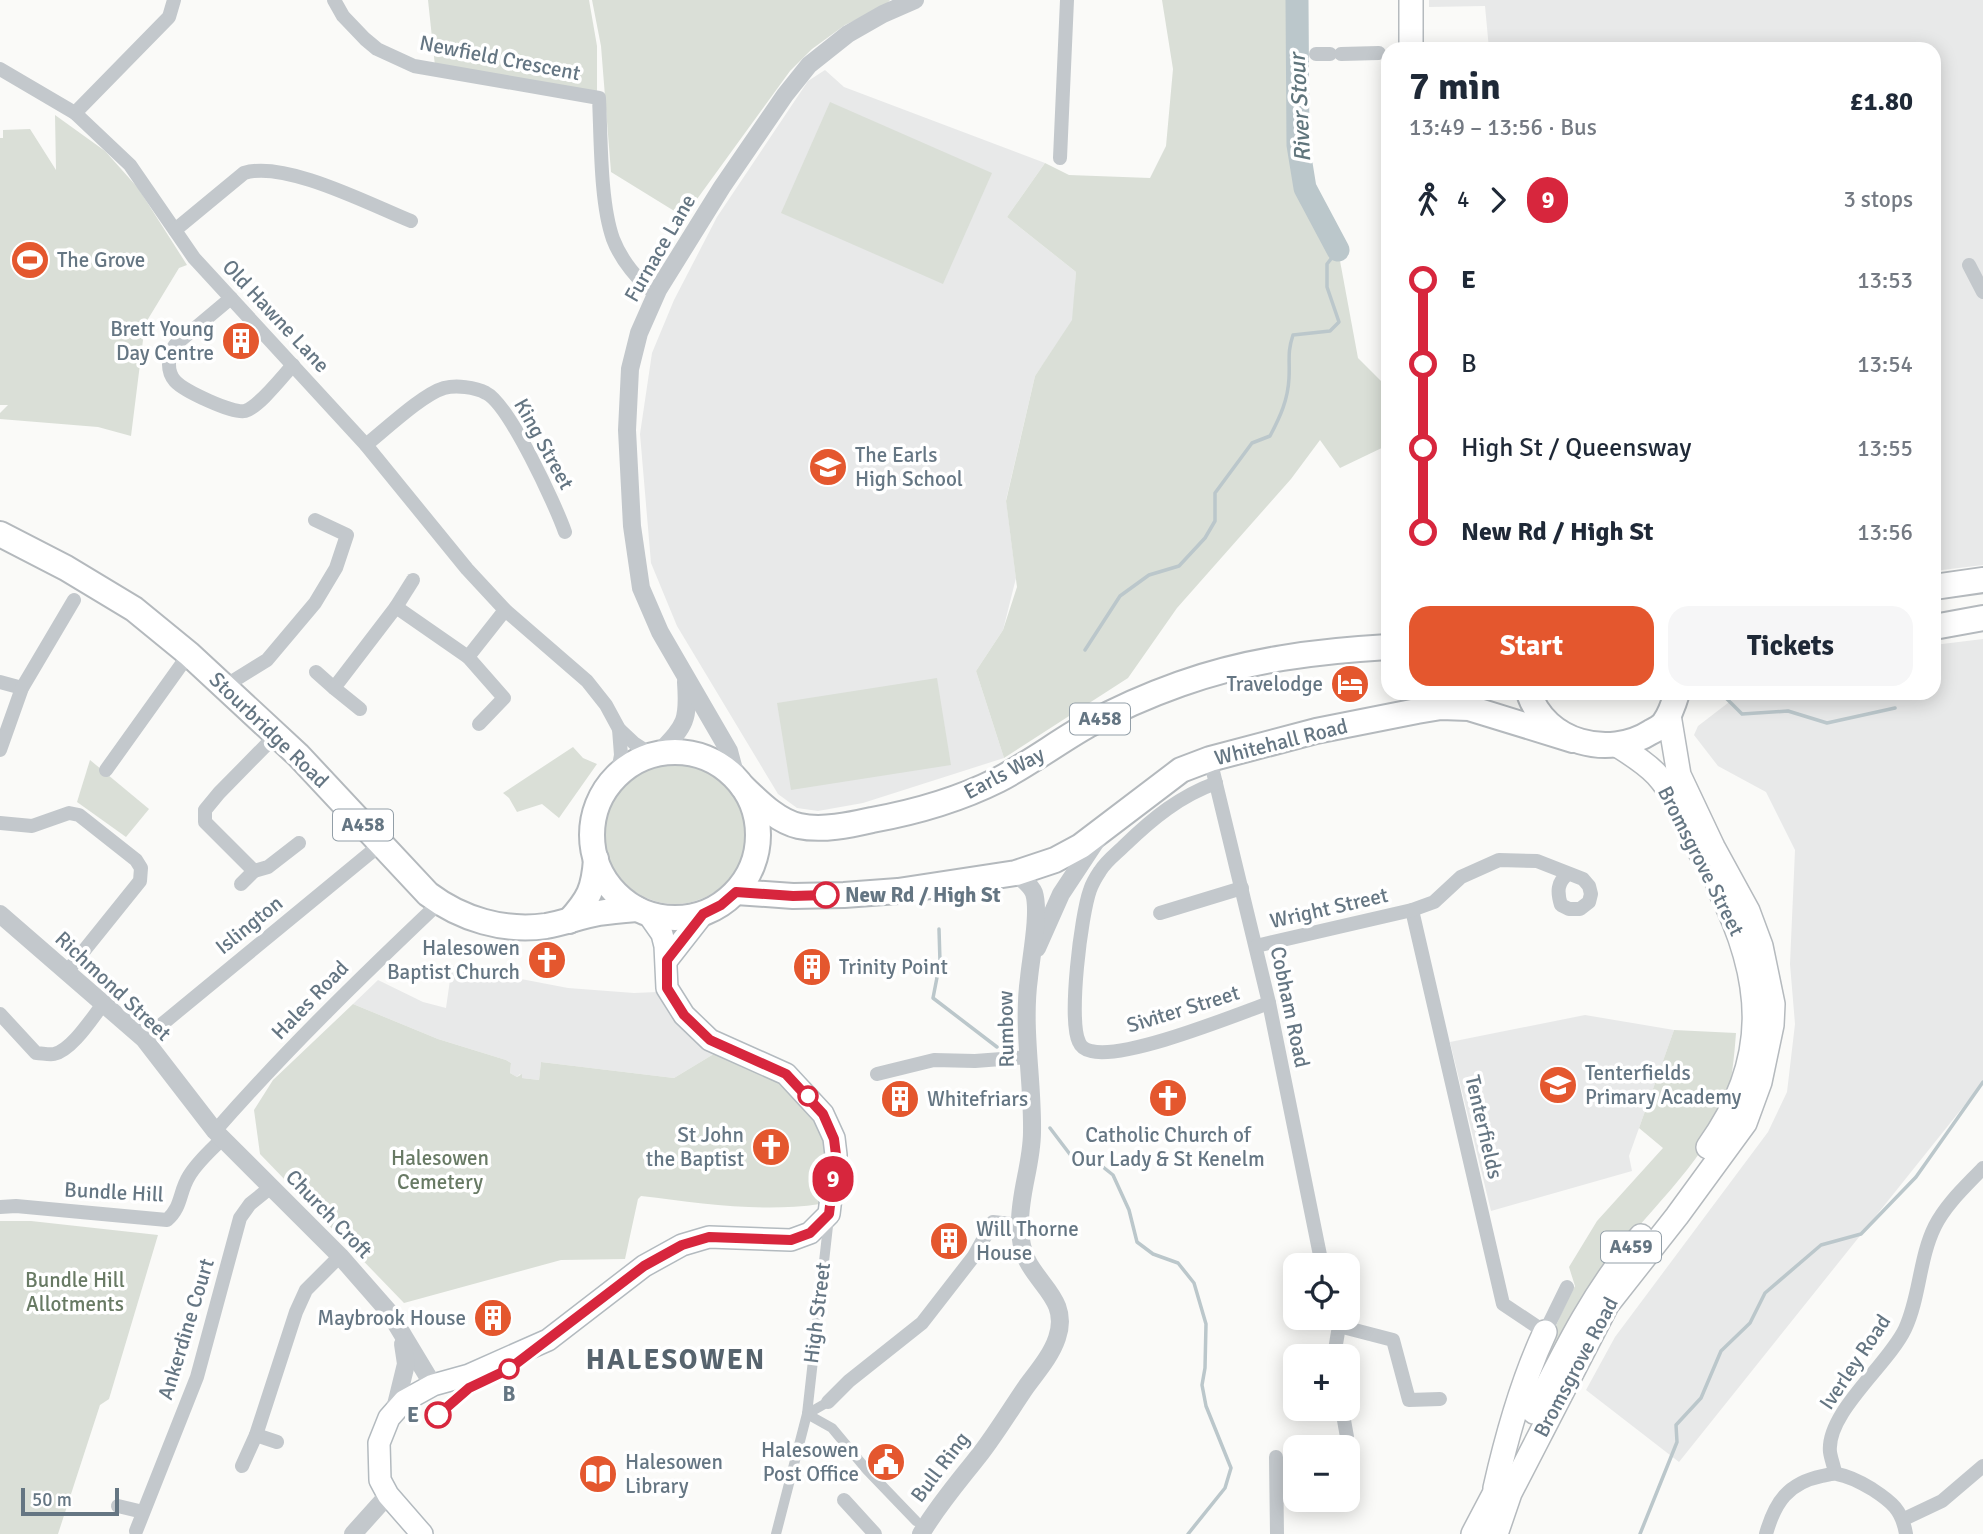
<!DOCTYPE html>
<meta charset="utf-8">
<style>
body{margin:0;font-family:Signika,sans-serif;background:#f6f6f7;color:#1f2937;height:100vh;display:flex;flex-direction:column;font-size:26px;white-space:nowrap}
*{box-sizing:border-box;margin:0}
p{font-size:23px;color:#747a83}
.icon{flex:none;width:38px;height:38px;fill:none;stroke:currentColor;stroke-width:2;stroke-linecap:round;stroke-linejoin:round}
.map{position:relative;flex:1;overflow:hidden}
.drawer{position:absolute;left:1381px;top:42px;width:560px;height:658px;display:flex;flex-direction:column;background:#fff;border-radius:21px;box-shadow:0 4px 18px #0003}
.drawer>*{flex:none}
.badge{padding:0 14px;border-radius:23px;font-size:24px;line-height:46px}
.controls{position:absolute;left:1283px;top:1253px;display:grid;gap:14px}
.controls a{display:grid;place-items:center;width:77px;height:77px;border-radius:14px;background:#fff;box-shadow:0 4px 18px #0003;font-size:35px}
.scale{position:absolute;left:21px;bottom:18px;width:98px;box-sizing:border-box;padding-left:7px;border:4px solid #657683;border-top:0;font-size:19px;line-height:24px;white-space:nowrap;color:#657683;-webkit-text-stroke:5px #fff;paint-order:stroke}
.map>.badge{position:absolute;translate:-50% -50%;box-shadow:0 0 0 4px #fff}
.legs{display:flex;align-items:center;gap:10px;height:77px;padding:0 28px;font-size:23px}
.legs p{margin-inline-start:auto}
.headline{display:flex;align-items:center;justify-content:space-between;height:119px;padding:0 28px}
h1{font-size:38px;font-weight:800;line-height:52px}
.action{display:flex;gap:14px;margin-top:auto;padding:14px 28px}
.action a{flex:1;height:80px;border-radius:21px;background:#e4572e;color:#fff;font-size:28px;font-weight:800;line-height:80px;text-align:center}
.action a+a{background:#f6f6f7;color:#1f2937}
ul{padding:0 28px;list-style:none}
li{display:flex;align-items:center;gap:24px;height:84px;font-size:26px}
li i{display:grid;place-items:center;width:10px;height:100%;margin:0 9px;background:currentColor}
li i::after{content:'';width:18px;height:18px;margin:-9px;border:5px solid;border-radius:50%;background:#fff}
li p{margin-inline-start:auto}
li:first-child i{background:linear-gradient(#0000 50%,currentColor 0)}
li:last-child i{background:linear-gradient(currentColor 50%,#0000 0)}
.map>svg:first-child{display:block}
.built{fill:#e8e9e9}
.green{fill:#dadfd7}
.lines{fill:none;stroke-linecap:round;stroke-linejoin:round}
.stream{stroke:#bbc7cb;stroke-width:3.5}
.river{stroke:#bbc7cb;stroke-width:23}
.secondary-casing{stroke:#b3babf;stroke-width:24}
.primary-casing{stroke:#b5babe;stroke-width:26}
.trunk-casing{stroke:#b4b9bd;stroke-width:28}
.pedestrian{stroke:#c3c8cc;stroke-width:10}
.minor{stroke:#c3c8cc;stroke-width:14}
.tertiary{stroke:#c3c8cc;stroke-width:18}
.secondary{stroke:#fff;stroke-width:21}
.primary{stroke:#fff;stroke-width:23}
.trunk{stroke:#fff;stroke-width:24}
.line-1-casing{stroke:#fff;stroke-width:16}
.line-1{stroke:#d7263d;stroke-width:10}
.stop-1-dot{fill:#fff;stroke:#d7263d;stroke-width:3.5}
.labels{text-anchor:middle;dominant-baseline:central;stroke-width:7;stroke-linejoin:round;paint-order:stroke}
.shield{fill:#fff;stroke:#939fa8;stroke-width:2}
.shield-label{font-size:19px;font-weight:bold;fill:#657683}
.street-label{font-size:21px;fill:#657683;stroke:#fff}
.poi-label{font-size:21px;fill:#657683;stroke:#fff;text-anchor:start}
.stop-label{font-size:21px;font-weight:bold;fill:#657683;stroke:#fff;text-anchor:start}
.park-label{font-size:21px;fill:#687a64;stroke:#fff}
.water-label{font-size:23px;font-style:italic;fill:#60757c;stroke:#fff}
.district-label{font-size:28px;font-weight:bold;letter-spacing:2px;fill:#57646e;stroke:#fff}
</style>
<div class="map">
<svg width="1983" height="1534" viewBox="0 0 1983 1534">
<rect width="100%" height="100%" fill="#fafaf8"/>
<g class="built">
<path d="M1429,0h554v565l-49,6v-522h-445l-4,-43 -56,1z"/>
<path d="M825,70l19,17 201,76 -38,54 69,55 -3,48 -38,56 -29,124 10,78 -13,52 -27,41 28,87 -141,45 -45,8 -21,-3 -19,-14 -101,-168 -26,-63 -11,-129 12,-81 22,-53 43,-83 91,-136z"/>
<path d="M1983,639v443l-304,380 -93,-72 29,-53 153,-205 19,-40 8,-68 -5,-60 5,-114 -29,-58 -48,-26 -24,-31 4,-9 39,-30 7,-3h190v-48z"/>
<path d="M452,966l116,22 66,5 23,-1 60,60 -43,26 -133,-16 -2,18 -17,-2 -2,-4 -3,3 -7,-4 1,-10 -5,-3 -68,-21 -85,-35 25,-24 45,22 23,6z"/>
<path d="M1585,1015l89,15 -45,126 3,15 -141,40 -41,-169z"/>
</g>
<g class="green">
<path d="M428,0h161l8,46v47l-162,-27z"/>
<path d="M592,0h298l-5,6 -40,19 -33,24 -22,22 -106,146 -73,-45 -10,-126z"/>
<path d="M1162,0h141l1,77 -6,68 7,43 33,62 20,108 30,30v57l-48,23 -20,-28 -29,39 -114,129 -49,70 -124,80 -28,-87 27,-41 14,-43 -11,-86 29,-125 37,-56 4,-48 -69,-55 38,-54 24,12 81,3 16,-32 7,-77z"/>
<path d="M830,102l162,71 -49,111 -162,-71z"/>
<path d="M55,115l50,36 33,37 49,77 -8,3 -34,56 -14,112 -33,-9 -98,-8v-6l8,-8h-8v-267h3v-8l27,-1 26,41z"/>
<path d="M937,678l14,87 -160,25 -14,-87z"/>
<path d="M573,747l10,11 14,6 -38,54 -17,-14 -25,8 -8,-14 -6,-5z"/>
<path d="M90,760l59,49 -23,28 -49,-35z"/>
<circle cx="675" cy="833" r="71"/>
<path d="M353,1004l85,35 68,21 5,3 -1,10 7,4 5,-3v4l17,2 2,-18 133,16 43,-26c18,8 39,14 55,25 26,17 54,52 57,84 1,13 -6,30 -9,43 -60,9 -119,-1 -179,-8l-3,3 -13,60 -64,1 -157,43 -144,-149 -6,-44 19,-30z"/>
<path d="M1674,1030l62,3c-2,25 -4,51 -12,74 -19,57 -84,110 -117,160 -24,35 -43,75 -65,112 5,-37 16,-60 33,-93l-6,-19 28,-46 66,-73 -24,-20z"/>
<path d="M0,1221h31l127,14 -49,164 -9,6 -42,129h-58z"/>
</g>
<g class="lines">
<g class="stream">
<path d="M1085,650l35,-54 29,-21 30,-9 26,-28 10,-17v-28l37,-50 18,-7c10,-19 18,-36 19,-58 1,-18 -2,-25 4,-43l37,-4 9,-9 -12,-35v-23l11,-14"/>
<path d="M1721,693l21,21 46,-3 39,12 68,-15"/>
<path d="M939,929l1,33 -7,36 64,49"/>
<path d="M1050,1128l22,29 26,6 15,12 16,35 8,32 16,12 25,9 16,20 12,41 -1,44 -3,17 4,21 25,62 -6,20 -37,46"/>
<path d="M1640,1534l37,-92 -1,-17 25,-27 20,-47 29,-28 15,-30 56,-48 40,-11 55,-57 67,-95"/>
</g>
<path class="river" d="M1297,0l1,145 7,43 33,62"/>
<defs>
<g id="secondary">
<path d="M667,960l36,-46"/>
<path d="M422,1534l-34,-39 -8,-15 -1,-37 10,-25 15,-17 29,-16 36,-10 79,-35 96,-74 38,-21 27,-8 82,3 19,-7 19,-19 7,-59 -2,-17 -11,-24 -37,-40 -76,-34 -26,-25 -17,-27 -2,-42 -3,-12 -14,-20"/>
</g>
<g id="primary">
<path d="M1411,0v49"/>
<path d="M1617,745c14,9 29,18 40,30 20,22 31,53 44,79"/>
<path d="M1708,1147c63,-87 57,-167 10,-260"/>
<path d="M1534,1412c31,-62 61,-123 107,-176"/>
<path d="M1495,1488c12,-53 27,-107 50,-156"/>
<path d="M1473,1534l31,-59"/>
<path d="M1496,1534l14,-41 97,-188 70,-89 68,-93 15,-41 12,-57 1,-21 -12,-58 -13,-35 -35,-64 -34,-72 -10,-60"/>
</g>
<g id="trunk">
<path d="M0,534l66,34 68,41 55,45 109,101 130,139c33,25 76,38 118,32 18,-3 35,-10 53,-13 12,-2 25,-3 38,-4"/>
<path d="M1934,587l49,-7"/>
<path d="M1934,627l49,-9"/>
<path d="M1529,693c16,50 80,66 122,39 4,-2 10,-5 13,-9 6,-8 10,-20 13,-30"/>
<circle cx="675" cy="835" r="83"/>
<path d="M743,787c16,15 34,34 56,39 23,5 51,-1 73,-6 44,-8 86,-20 126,-40 31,-16 60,-38 90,-55 29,-16 61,-30 92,-41 67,-24 137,-33 208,-37"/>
<path d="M736,892l57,4 51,-1 54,-4 118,-18 39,-13 26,-14 100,-76 29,-11 106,-28 101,-20 24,-4 28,1 104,32"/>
<path d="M569,921c20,-22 25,-32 27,-62"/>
</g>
</defs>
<use href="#secondary" class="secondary-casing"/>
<use href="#primary" class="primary-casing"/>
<use href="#trunk" class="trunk-casing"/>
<g class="pedestrian">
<path d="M807,1414l25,14 35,42 49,51"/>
<path d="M807,1414l21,-12"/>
<path d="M776,1534l31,-120 22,-197"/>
</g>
<g class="minor">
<path d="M334,0l9,16 22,23 12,10 37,17 185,32c2,40 1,105 14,141 8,21 25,42 43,55"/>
<path d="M1316,54h14"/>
<path d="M1341,54l38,-1"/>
<path d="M0,69l75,44 55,52 64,93 172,187 101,124 38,41 82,71 19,24 13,24 16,15 17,11"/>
<path d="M75,113l94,-96 5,-17"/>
<path d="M1060,158l7,-158"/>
<path d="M175,230l69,-57c41,-13 127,32 167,48"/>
<path d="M1969,265l14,27"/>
<path d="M231,298l-56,47c-7,10 -9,26 0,36 9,10 58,33 70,30 14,-4 37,-34 48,-46"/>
<path d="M366,445c20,-16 57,-51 78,-57 12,-3 31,-1 42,5 23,11 70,113 79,139"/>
<path d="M396,607l17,-27"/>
<path d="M468,657l36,41 -25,26"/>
<path d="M316,672l18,16"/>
<path d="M0,682l22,6"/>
<path d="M225,686l42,-26 48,-57 21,-35 11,-33 -32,-15"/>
<path d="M360,709l-26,-21 62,-81 72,50 37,-47"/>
<path d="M276,735l-57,58 -14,17v12l49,49 14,-4 31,-24"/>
<path d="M0,750l22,-62 52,-88"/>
<path d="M1210,759l59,244 53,262"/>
<path d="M106,770l83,-116"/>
<path d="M617,777l4,-22 -2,-26"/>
<path d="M1216,783c-36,13 -63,35 -91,62 -8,8 -19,16 -25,26 -4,6 -8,13 -10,19 -9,25 -22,130 -11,152 2,5 7,8 12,9 34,9 142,-35 178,-48"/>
<path d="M0,823l32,3 37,-13 10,2 57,45 5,8 -1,13 -74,92"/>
<path d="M241,884l13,-13"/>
<path d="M1412,910l91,394 42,28 22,-45"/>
<path d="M1160,913l82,-25"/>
<path d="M1256,946l156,-36 22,-8 27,-25 38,-17 38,1 46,18 6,7 2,8 -2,8 -9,7h-11l-8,-4c-4,-13 -4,-23 7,-31"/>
<path d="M0,1014l36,39c5,0 13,2 18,1 18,-4 38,-36 49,-50"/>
<path d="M144,1039l237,-195"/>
<path d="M877,1074l57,-14 41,1 54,-4"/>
<path d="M215,1131c70,-80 147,-155 224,-228"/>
<path d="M0,1207l16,-1 151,14c15,-13 12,-28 22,-44 8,-14 22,-26 34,-38"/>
<path d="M1339,1326l54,14 16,60 31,-1"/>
<path d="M1334,1356l5,-30"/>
<path d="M828,1402l21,-21 73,-58 52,-67 19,-34 27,3"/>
<path d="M1342,1409l5,28"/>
<path d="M256,1435l21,7"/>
<path d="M1276,1457l1,77"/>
<path d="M242,1466l14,-31 40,-123 10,-22 34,-34"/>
<path d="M1835,1473c-1,-7 -4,-14 -5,-21 -4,-39 58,-87 75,-123 15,-32 14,-71 30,-103 11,-22 31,-40 48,-58"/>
<path d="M844,1500l31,34"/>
<path d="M118,1506l25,6"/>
<path d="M1904,1519l38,-18 41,-35"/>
<path d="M136,1531l61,-154 43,-159 10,-14 21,-17"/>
<path d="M1766,1534c9,-32 22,-51 56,-58 5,-1 11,-3 15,-2 12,2 25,9 35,15 20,13 30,21 34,45"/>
</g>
<g class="tertiary">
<path d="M657,755c28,-30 32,-32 29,-73"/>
<path d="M737,781l-8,-30 -69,-119 -19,-44 -9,-62 -5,-96 3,-61 9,-36 19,-43 64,-103 63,-92 24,-30 39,-31 35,-20 32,-14"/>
<path d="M0,914l144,125 71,92 125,125 49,56 44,73"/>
<path d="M1037,948l24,-54 37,-56"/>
<path d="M395,1409l11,-45 -3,-20"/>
<path d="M353,1534l35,-39"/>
<path d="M921,1534c17,-29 39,-54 60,-81 16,-21 30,-44 45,-66 11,-15 25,-31 31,-49 12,-35 -15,-50 -29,-76 -6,-11 -8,-23 -8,-36 -1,-32 12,-62 12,-94 1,-51 -10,-103 -3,-154 2,-21 11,-66 5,-85 -3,-8 -12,-14 -18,-20"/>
</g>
<use href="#secondary" class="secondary"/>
<use href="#primary" class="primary"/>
<use href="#trunk" class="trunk"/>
</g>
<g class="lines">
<defs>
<path id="line-1" d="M438,1415l31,-27 40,-19 135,-103 38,-21 27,-8 82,3 19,-7 19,-19 7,-59 -2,-16 -11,-25 -37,-40 -76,-34 -26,-25 -17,-27v-28l36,-46 18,-9 15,-13 57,4 33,-1"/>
</defs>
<use href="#line-1" class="line-1-casing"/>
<use href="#line-1" class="line-1"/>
</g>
<defs>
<symbol id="stadium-disc" viewBox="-11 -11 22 22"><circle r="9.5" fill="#e4572e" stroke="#fff"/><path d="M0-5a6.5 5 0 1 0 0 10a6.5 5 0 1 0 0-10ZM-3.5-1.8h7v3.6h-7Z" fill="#fff"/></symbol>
<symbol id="building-disc" viewBox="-11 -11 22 22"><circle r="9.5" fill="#e4572e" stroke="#fff"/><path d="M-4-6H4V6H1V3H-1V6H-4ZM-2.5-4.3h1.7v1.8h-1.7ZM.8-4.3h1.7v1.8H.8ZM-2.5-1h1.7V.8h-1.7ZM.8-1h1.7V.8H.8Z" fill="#fff"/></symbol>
<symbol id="school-disc" viewBox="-11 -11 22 22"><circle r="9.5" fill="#e4572e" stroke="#fff"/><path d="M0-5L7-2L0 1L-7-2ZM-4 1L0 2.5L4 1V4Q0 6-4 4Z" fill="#fff"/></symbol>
<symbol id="hotel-disc" viewBox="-11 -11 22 22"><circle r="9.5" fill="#e4572e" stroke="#fff"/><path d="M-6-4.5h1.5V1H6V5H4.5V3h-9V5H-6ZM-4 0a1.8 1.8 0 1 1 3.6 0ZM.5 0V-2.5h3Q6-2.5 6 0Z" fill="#fff"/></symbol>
<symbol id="church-disc" viewBox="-11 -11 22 22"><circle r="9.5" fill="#e4572e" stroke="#fff"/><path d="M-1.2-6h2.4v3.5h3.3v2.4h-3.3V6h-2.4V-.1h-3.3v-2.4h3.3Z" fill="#fff"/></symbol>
<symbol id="civic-disc" viewBox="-11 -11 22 22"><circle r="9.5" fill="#e4572e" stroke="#fff"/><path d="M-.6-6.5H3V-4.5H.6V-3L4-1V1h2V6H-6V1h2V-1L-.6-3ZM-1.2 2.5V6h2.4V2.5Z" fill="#fff"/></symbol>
<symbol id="library-disc" viewBox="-11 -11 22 22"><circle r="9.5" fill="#e4572e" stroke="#fff"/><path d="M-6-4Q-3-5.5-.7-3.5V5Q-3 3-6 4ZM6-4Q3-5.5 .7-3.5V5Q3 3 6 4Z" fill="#fff"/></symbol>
</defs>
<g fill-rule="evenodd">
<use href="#stadium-disc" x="8" y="238" width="44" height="44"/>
<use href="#building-disc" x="219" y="319" width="44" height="44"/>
<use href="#school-disc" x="806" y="445" width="44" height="44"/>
<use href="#hotel-disc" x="1328" y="662" width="44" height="44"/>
<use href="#church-disc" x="525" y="938" width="44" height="44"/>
<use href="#building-disc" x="790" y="945" width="44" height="44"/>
<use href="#school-disc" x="1536" y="1063" width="44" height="44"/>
<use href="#church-disc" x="1146" y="1076" width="44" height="44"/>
<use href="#building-disc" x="878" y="1077" width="44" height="44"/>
<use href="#church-disc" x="749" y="1125" width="44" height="44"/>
<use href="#building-disc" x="927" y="1219" width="44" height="44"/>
<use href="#building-disc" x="471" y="1296" width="44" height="44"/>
<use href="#civic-disc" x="864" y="1440" width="44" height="44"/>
<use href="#library-disc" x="576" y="1452" width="44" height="44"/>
</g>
<g class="stop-1-dot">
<circle cx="826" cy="895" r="12"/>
<circle cx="808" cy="1096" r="9"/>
<circle cx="509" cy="1369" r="9"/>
<circle cx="438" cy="1415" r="12"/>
</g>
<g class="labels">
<g class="shield">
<rect x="1070" y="703.5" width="60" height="31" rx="5"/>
<rect x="333" y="809.5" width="60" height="31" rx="5"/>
<rect x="1601" y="1231.5" width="60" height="31" rx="5"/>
</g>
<g class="shield-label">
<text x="1100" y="719">A458</text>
<text x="363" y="825">A458</text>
<text x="1631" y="1247">A459</text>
</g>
<g class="street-label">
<text transform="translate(500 58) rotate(11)">Newfield Crescent</text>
<text transform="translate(660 248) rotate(-60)">Furnace Lane</text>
<text transform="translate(276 316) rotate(47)">Old Hawne Lane</text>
<text transform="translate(544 444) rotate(61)">King Street</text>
<text transform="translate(269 730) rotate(44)">Stourbridge Road</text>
<text transform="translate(1281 742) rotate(-14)">Whitehall Road</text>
<text transform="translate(1004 773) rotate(-28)">Earls Way</text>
<text transform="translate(1701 861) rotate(63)">Bromsgrove Street</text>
<text transform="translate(1329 908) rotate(-13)">Wright Street</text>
<text transform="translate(249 925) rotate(-39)">Islington</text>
<text transform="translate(113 986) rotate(43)">Richmond Street</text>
<text transform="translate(310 1000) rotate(-46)">Hales Road</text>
<text transform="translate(1290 1007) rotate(78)">Cobham Road</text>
<text transform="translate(1183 1009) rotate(-17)">Siviter Street</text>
<text transform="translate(1006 1029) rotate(-91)">Rumbow</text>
<text transform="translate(1484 1127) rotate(77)">Tenterfields</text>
<text transform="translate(114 1192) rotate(3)">Bundle Hill</text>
<text transform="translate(329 1214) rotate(46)">Church Croft</text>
<text transform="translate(817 1313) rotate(-83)">High Street</text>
<text transform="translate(186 1329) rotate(-73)">Ankerdine Court</text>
<text transform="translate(1855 1362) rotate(-56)">Iverley Road</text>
<text transform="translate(1576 1367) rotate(-62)">Bromsgrove Road</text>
<text transform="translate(940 1467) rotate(-53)">Bull Ring</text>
</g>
<g class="poi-label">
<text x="57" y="260">The Grove</text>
<text x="214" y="329" text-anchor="end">Brett Young<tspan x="214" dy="24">Day Centre</tspan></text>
<text x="855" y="455">The Earls<tspan x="855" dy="24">High School</tspan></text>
<text x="1323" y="684" text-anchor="end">Travelodge</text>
<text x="520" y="948" text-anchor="end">Halesowen<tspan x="520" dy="24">Baptist Church</tspan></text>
<text x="839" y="967">Trinity Point</text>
<text x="1585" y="1073">Tenterfields<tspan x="1585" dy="24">Primary Academy</tspan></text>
<text x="927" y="1099">Whitefriars</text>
<text x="744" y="1135" text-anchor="end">St John<tspan x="744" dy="24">the Baptist</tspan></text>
<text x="1168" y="1135" text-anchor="middle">Catholic Church of<tspan x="1168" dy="24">Our Lady &amp; St Kenelm</tspan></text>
<text x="976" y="1229">Will Thorne<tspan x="976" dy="24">House</tspan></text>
<text x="466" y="1318" text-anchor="end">Maybrook House</text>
<text x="859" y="1450" text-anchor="end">Halesowen<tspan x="859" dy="24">Post Office</tspan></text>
<text x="625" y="1462">Halesowen<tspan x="625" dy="24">Library</tspan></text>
</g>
<g class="stop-label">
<text x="845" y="895">New Rd / High St</text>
<text x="509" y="1394" text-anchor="middle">B</text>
<text x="419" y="1415" text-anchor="end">E</text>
</g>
<g class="park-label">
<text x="440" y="1158">Halesowen<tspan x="440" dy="24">Cemetery</tspan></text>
<text x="75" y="1280">Bundle Hill<tspan x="75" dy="24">Allotments</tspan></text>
</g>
<g class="water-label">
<text transform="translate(1300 108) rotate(-93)">River Stour</text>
</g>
<g class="district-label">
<text x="676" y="1360">HALESOWEN</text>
</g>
</g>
</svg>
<div class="controls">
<a><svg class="icon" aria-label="locate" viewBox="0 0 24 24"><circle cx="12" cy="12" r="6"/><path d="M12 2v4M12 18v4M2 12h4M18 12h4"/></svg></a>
<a>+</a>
<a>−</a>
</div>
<div class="scale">50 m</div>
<b class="badge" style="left:833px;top:1179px;background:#d7263d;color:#fff">9</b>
<section class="drawer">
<div class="headline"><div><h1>7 min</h1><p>13:49 – 13:56 · Bus</p></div><b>£1.80</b></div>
<div class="legs"><svg class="icon" aria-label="walk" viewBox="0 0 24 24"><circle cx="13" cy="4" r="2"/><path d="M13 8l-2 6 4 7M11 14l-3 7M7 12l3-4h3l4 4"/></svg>4<svg class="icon" aria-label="forward" viewBox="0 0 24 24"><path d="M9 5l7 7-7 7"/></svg><b class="badge" style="background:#d7263d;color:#fff">9</b><p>3 stops</p></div>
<ul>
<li><i style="color:#d7263d"></i><b>E</b><p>13:53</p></li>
<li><i style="color:#d7263d"></i><span>B</span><p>13:54</p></li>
<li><i style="color:#d7263d"></i><span>High St / Queensway</span><p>13:55</p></li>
<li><i style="color:#d7263d"></i><b>New Rd / High St</b><p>13:56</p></li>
</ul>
<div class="action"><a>Start</a><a>Tickets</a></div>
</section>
</div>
